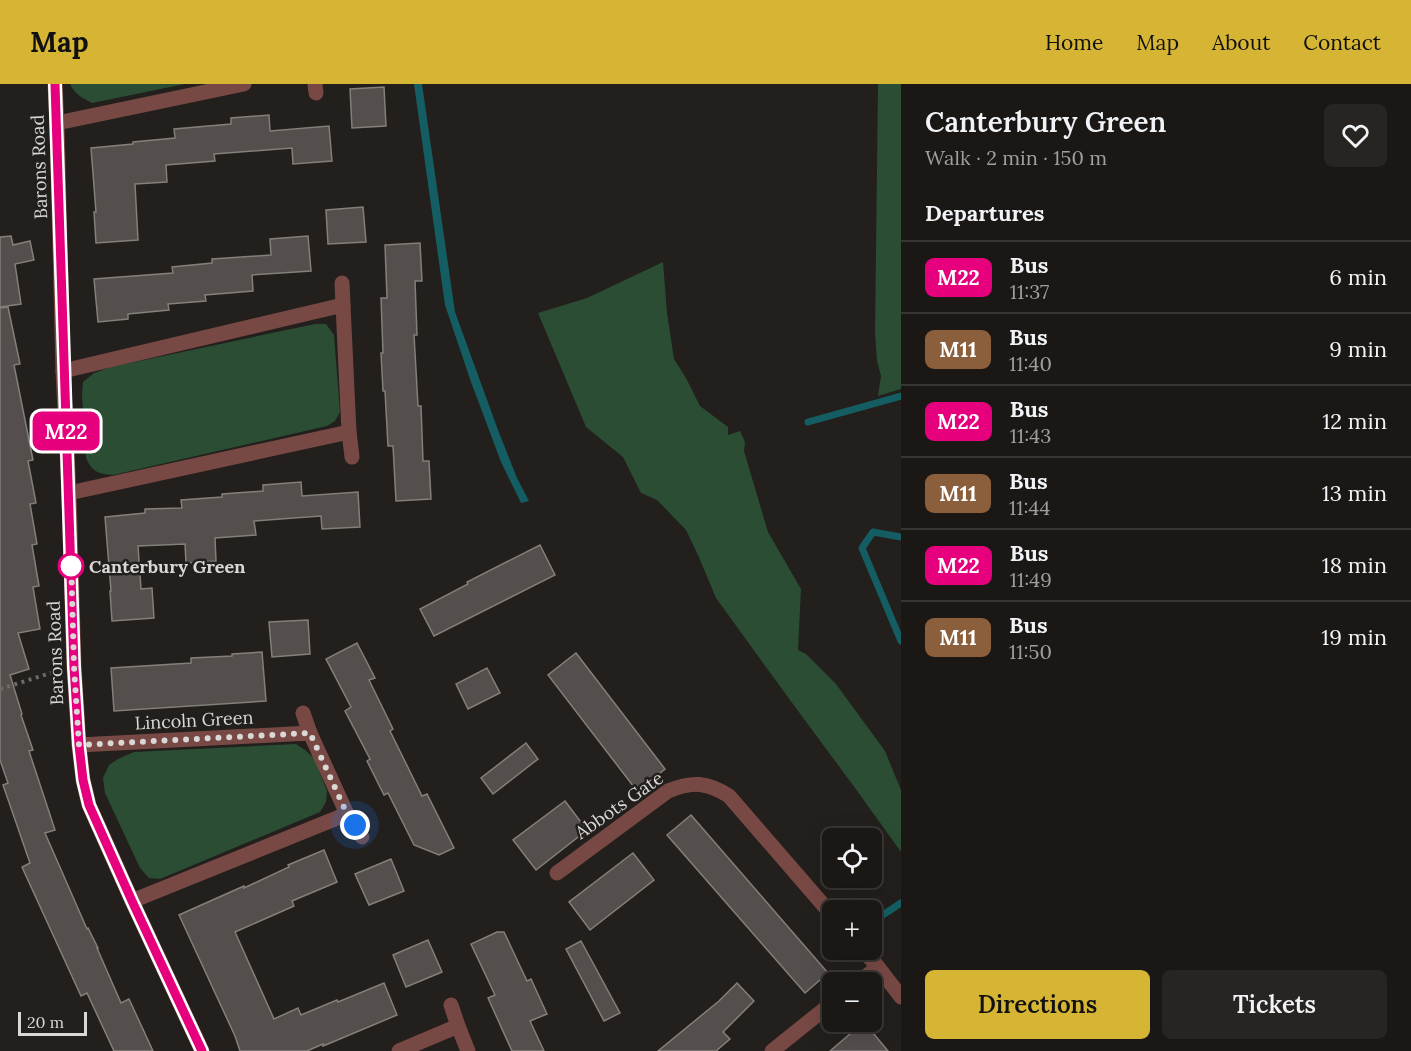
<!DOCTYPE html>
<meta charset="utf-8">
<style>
body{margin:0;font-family:Lora,serif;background:#272422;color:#f1f3f6;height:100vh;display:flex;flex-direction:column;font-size:22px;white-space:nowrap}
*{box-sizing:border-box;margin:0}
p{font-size:20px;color:#9f9fa0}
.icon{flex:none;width:33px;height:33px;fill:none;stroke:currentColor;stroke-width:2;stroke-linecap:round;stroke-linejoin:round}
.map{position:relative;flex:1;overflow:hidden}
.sheet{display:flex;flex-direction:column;background:#1a1715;width:510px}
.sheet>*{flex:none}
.badge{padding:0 12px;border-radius:9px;font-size:21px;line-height:39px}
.buttons{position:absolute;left:822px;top:744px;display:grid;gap:12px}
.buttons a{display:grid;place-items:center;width:60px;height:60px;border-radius:9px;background:#1a1715;box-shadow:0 6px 24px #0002,0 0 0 2px #383634;font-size:30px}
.scale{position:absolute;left:18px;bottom:15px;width:69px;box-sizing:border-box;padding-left:6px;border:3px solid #dad8d6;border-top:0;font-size:16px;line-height:21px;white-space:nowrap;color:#dad8d6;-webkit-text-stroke:4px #221f1c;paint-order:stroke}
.you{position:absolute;width:30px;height:30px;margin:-15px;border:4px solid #fff;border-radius:50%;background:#1a73e8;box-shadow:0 0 0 9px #1a73e833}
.map>.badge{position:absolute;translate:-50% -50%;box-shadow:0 0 0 3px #fff}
h2{padding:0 24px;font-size:22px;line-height:54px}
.round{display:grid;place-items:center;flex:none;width:63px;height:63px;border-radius:9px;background:#272422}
.head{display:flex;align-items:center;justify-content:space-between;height:102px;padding:0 24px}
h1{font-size:28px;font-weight:600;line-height:45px}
.button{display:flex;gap:12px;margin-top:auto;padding:12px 24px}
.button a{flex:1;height:69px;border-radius:9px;background:#d6b534;color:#111;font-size:24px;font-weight:600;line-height:69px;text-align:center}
.button a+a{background:#272422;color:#f1f3f6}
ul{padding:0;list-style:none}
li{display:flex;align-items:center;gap:18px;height:72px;padding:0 24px;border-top:2px solid #383634}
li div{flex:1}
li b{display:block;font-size:22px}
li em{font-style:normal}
li .badge{min-width:66px;font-weight:700;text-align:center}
header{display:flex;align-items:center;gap:36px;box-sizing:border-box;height:84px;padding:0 30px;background:#d6b534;color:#111}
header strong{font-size:28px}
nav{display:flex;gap:33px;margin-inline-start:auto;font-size:21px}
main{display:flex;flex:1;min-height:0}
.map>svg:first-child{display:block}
.green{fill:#2a4d33}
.water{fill:#145e63}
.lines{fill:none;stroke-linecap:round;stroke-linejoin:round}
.stream{stroke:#145e63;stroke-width:7}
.building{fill:#544f4c;stroke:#837f7b;stroke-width:1.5}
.path{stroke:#6d6a67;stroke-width:4;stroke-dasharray:3 4.5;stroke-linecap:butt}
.street{stroke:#784944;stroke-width:15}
.line-casing{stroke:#fff;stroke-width:14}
.line{stroke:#e6007e;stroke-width:9}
.walk{stroke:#dad8d6;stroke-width:6;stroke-dasharray:0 10.8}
.stop-dot{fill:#fff;stroke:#e6007e;stroke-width:3}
.labels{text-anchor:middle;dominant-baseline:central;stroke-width:5;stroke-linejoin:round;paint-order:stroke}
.street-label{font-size:18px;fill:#dad8d6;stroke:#221f1c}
.stop-label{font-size:18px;font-weight:bold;fill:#dad8d6;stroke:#221f1c;text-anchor:start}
</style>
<header>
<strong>Map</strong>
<nav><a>Home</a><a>Map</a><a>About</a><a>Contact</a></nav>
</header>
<main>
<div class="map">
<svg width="901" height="967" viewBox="0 0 901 967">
<rect width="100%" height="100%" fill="#221f1c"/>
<g class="green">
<path d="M70,0h115l-93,19c-9,-5 -18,-9 -22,-19z"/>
<path d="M878,0h23v305l-23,7 3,-20 -4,-15 -2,-28z"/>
<path d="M663,178l4,51 7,46 12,19 14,28 28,21v8l12,-4 5,11 -1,9 24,81 33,57 -3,61 8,4 30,30 49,67 16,39v62l-46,-64 -68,-92 -71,-98 -18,-43 -12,-25 -29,-30 -16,-7 -18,-36 -37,-30 -48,-114 49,-15z"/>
<path d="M315,240h11l8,11 6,77 -5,9 -8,5 -214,49c-14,-1 -21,-3 -27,-17l-4,-63 1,-13 11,-9 17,-6z"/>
<path d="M296,660l9,6 9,8 13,33 -1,11 -6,10 -160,67 -11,-1 -9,-10 -35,-75 -2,-15 6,-13 9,-6 16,-7z"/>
</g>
<path class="water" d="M414,0h8l33,228 43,118 19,48 12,23 -8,2 -20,-41 -30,-80 -26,-77z"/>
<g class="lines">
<g class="stream">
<path d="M808,338l93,-26"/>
<path d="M901,453l-28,-5 -11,16 39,93"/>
<path d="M872,838l29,-19"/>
</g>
</g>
<g class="building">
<path d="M384,3l2,39 -34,2 -2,-39z"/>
<path d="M269,31l1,16 59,-5 3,35 -39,3 -1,-16 -78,6 1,7 -49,4 1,17 -32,2 3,56 -42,3 -2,-31h2l-5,-64 42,-4v-2l42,-4 -1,-9 57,-5v-6z"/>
<path d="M363,123l3,35 -38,2 -2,-34z"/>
<path d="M11,152l2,9 17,-4 4,19 -19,4 6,40 -21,3v-70z"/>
<path d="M308,152l3,35 -59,4 1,16 -48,4 1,6 -38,3 1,6 -41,4v5l-30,3 -4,-43 79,-6 -1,-6 40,-4v-4l59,-4 -1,-16z"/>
<path d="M420,159l2,38h-7l2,54h-3l2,35 2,36h3l2,55h6l2,38 -35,2 -3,-55h-5l-3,-55h-2l-2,-38h2l-2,-55h6l-2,-53z"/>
<path d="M8,223l12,57 -6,1 19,95 -5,1 8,42 -6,1 7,40 -5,1 7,41 -6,1 7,42 -22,4 11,36 -19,6 12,39 -1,1 12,35 -4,1 26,79 -10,3 42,96 1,-1 10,20h-1l24,55 8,-4 24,52h-39l-27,-58 -6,3 -59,-129 8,-4 -27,-78 5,-2 -8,-23v-452z"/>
<path d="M301,398l1,14 56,-4 2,35 -38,2 -1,-13 -67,5 2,14 -41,3 1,23 -30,2 -1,-19 -47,2 3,43 11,-1 2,30 -42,3 -2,-30h1l-6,-74 40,-4v-4l37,-1 -1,-8 41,-3v-3l41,-3v-6z"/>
<path d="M540,461l15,30 -121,61 -14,-27 48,-25 -1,-2z"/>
<path d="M308,536l2,34 -38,3 -3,-35z"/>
<path d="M357,559l18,35 -6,2 24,49 -3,2 32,65 5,-2 27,54 -15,7 -25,-10 -26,-52 -4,2 -17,-34 3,-2 -25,-48 6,-4 -25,-48z"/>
<path d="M262,568l4,49 -152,10 -3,-43 80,-5v-5l41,-2v-2z"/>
<path d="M576,569l89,116 -28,22 -89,-116z"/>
<path d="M487,584l13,25 -32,16 -12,-25z"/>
<path d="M526,659l12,16 -45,35 -12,-16z"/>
<path d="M565,717l22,29 -51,40 -23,-30z"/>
<path d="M691,731l137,158 -23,20 -138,-158z"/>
<path d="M324,766l13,32 -45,19 2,5 -59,26 39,87 24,-11 3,7 36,-15 1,2 46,-19 13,32 -74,31v-2l-16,7h-67l-5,-15 -56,-121 65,-29v2l45,-21 -1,-2z"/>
<path d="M633,769l21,27 -64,50 -21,-28z"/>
<path d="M391,775l13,32 -35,14 -14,-31z"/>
<path d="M497,848h7l23,49 4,-2 16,35 -17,7 14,30h-32l-24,-53 7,-3 -24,-51z"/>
<path d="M428,856l14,32 -36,15 -13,-32z"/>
<path d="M581,857l39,72 -16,8 -38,-72z"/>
<path d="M737,899l17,18 -31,31 7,7 -14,12h-58l61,-50z"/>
<path d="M864,938l24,29h-58z"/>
</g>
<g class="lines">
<path class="path" d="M0,605l57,-18"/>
<g class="street">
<path d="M55,0l2,39 6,248 6,122 5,174 5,78 4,35 6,25 43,96 70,150"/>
<path d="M315,0l1,9"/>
<path d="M57,39l187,-39"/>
<path d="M342,199l1,22"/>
<path d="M63,287l280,-66 6,127 -280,61"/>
<path d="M349,348l3,25"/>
<path d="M303,629l7,20"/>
<path d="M79,661l231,-12 37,81 -215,87"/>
<path d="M347,730l15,23"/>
<path d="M557,789l111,-82c24,-10 39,-9 61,5l103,119"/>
<path d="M863,866l15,17 23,30"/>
<path d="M859,898l19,-15"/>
<path d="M451,921l7,21"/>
<path d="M399,967l59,-25 10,25"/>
<path d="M772,967l60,-48"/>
</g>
</g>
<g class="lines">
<defs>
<path id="line" d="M55,0l19,583 5,78 4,35 6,25 43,96 70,150"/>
</defs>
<use href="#line" class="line-casing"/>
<use href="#line" class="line"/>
<path class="walk" d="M71,482v-8l3,109 5,78 231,-12 37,81 8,11"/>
</g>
<circle class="stop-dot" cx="71" cy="482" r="12"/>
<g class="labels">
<g class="street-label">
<text transform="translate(39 83) rotate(-92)">Barons Road</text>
<text transform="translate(55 569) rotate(-92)">Barons Road</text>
<text transform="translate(194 636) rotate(-3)">Lincoln Green</text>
<text transform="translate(619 721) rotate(-35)">Abbots Gate</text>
</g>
<g class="stop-label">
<text x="89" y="482">Canterbury Green</text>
</g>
</g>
</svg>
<div class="buttons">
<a><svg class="icon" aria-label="locate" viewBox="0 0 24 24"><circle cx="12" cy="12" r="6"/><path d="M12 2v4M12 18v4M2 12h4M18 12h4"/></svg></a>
<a>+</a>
<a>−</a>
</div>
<div class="scale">20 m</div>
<div class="you" style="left:355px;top:741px"></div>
<b class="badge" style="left:66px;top:347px;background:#e6007e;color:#fff">M22</b>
</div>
<section class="sheet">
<div class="head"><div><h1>Canterbury Green</h1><p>Walk · 2 min · 150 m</p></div><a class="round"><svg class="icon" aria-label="heart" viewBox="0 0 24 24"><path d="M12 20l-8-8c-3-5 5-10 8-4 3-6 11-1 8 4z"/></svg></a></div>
<h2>Departures</h2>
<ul>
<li><span class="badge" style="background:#e6007e;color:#fff">M22</span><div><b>Bus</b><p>11:37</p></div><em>6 min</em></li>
<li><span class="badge" style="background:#8b5e3c;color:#fff">M11</span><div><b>Bus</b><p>11:40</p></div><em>9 min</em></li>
<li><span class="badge" style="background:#e6007e;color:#fff">M22</span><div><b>Bus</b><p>11:43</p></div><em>12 min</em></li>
<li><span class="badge" style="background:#8b5e3c;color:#fff">M11</span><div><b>Bus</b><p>11:44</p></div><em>13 min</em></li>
<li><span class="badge" style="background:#e6007e;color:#fff">M22</span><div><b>Bus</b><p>11:49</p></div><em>18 min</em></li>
<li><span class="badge" style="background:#8b5e3c;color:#fff">M11</span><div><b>Bus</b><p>11:50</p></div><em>19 min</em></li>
</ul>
<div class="button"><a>Directions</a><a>Tickets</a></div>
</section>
</main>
